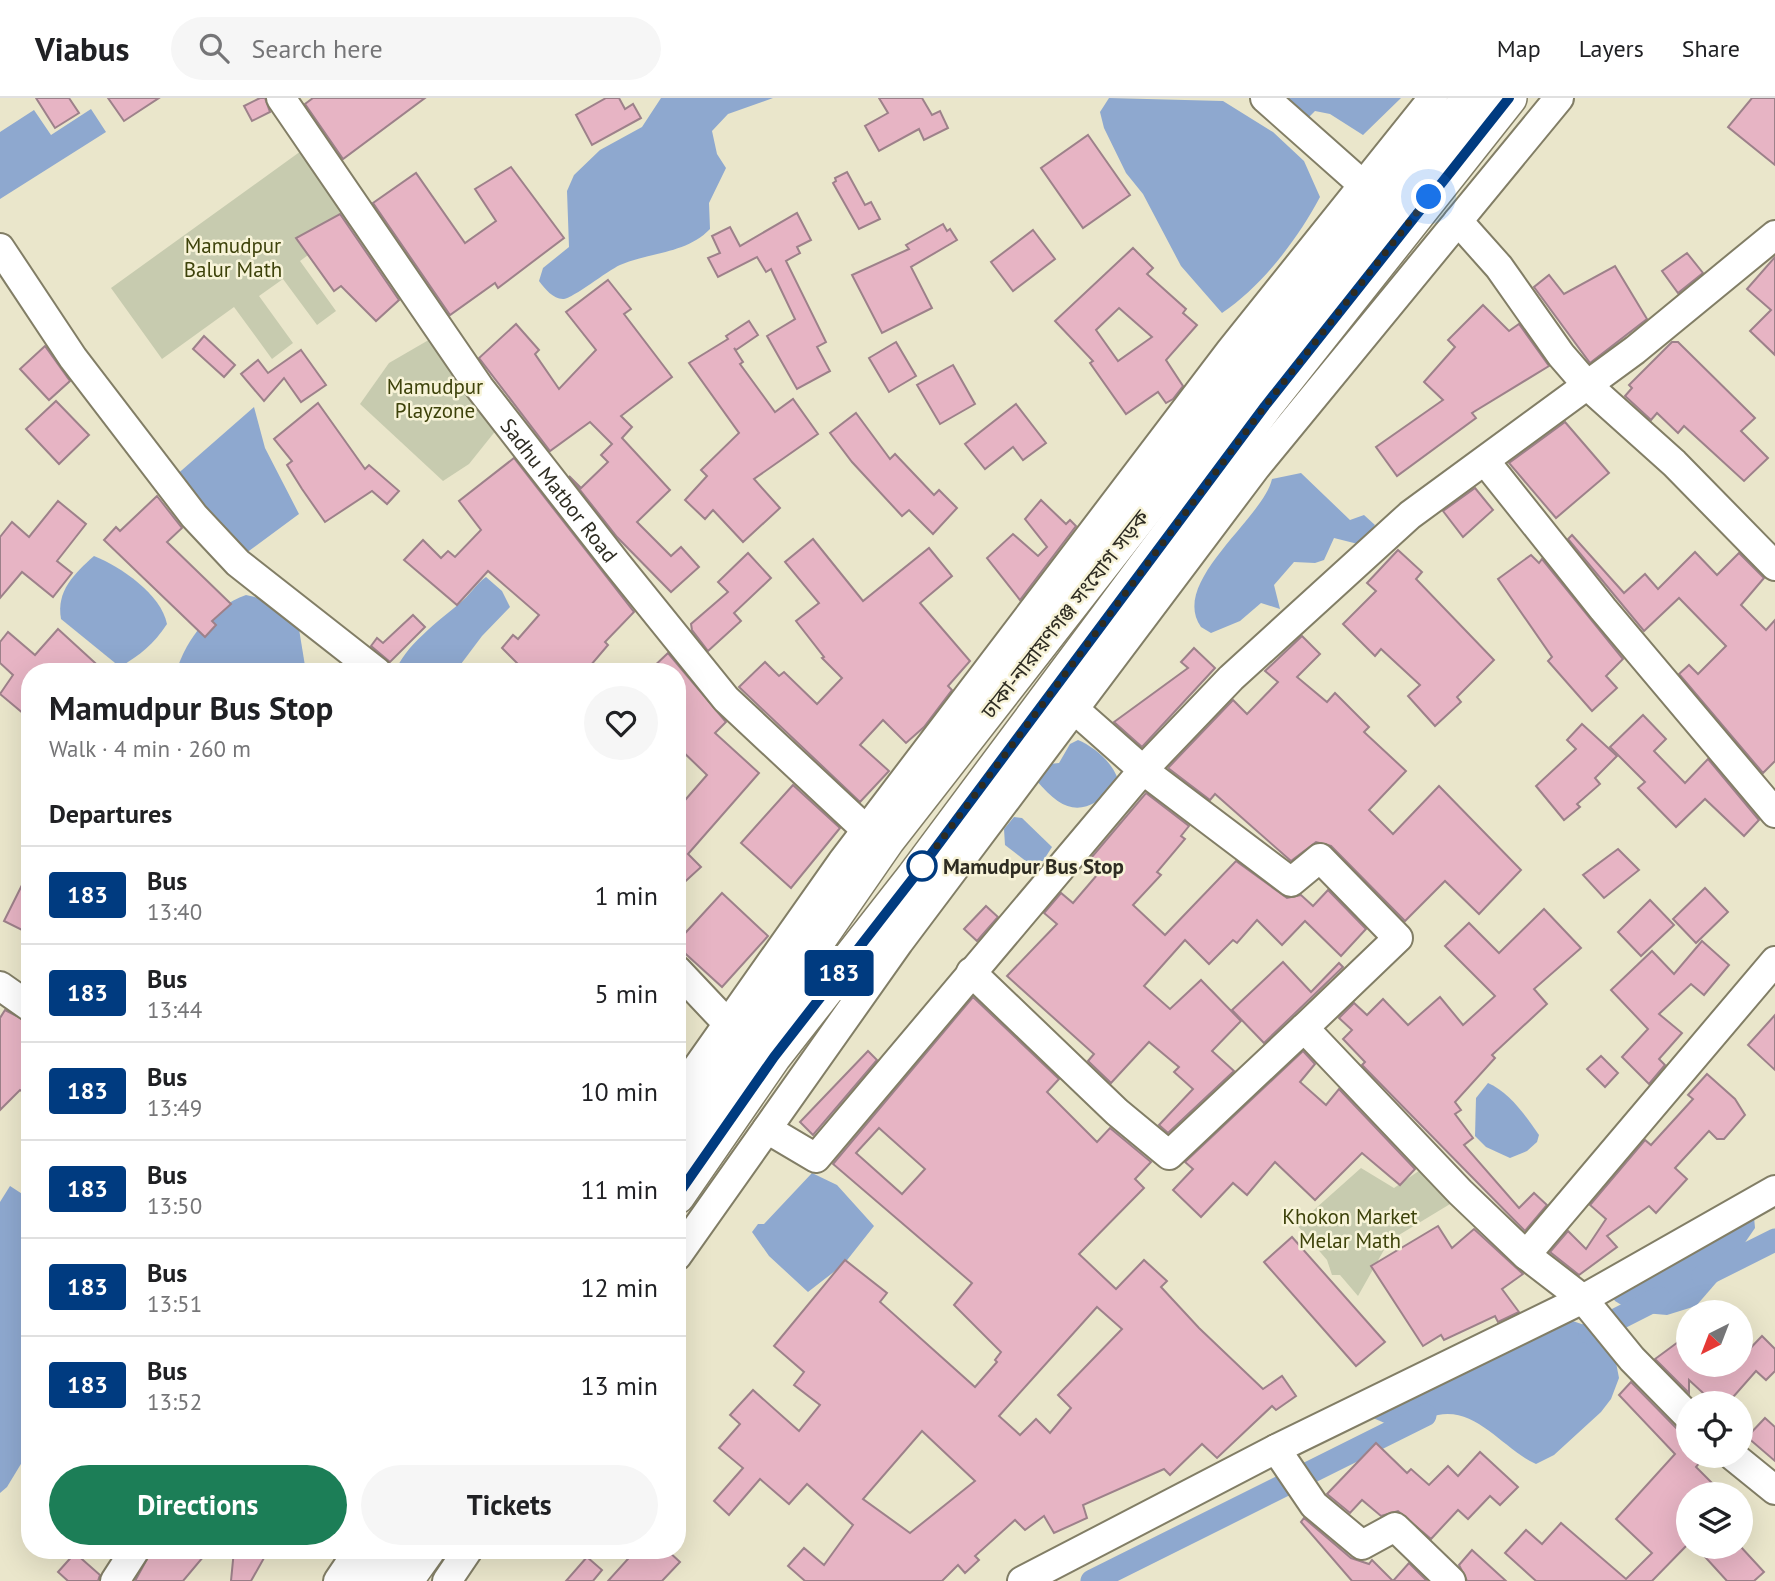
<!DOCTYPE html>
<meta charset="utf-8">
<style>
body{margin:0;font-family:"PT Sans","Noto Sans Bengali",sans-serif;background:#f6f6f6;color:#202124;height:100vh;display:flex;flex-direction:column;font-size:26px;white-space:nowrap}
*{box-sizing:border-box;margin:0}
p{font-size:23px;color:#757577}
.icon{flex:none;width:38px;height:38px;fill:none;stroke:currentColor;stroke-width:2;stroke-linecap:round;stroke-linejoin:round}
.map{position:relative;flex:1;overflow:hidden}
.side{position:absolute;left:21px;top:565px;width:665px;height:896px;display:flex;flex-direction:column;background:#fff;border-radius:28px;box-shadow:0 7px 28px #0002}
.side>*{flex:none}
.badge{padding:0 14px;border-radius:5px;font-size:24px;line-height:46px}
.needle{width:46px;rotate:222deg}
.buttons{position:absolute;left:1676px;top:1202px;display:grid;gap:14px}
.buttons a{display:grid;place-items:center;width:77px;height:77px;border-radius:50%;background:#fff;box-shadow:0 7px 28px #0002;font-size:35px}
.you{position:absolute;width:35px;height:35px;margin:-18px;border:5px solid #fff;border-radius:50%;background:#1a73e8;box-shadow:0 0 0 10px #1a73e833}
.map>.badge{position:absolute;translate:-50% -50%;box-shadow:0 0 0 4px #fff}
h2{padding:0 28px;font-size:26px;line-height:63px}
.round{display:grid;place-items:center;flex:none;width:74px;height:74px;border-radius:37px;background:#f6f6f6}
.head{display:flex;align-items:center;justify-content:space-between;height:119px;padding:0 28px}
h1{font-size:33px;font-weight:600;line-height:52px}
.action{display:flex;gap:14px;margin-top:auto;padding:14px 28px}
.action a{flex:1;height:80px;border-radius:42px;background:#1c7e57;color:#fff;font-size:28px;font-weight:600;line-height:80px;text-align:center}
.action a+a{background:#f6f6f6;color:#202124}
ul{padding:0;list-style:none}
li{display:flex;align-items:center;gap:21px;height:98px;padding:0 28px;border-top:2px solid #e0e0e0}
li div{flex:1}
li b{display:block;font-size:26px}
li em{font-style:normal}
li .badge{min-width:77px;font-weight:700;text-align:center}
header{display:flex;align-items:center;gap:42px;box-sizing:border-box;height:98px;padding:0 35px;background:#fff;border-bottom:2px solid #e0e0e0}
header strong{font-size:33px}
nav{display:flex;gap:38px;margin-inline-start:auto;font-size:24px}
.search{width:490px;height:63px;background:#f6f6f6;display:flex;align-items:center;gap:18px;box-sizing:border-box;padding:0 24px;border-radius:38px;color:#757577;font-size:26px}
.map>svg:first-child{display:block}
.green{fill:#c7cbaf}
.water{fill:#8ea8cf}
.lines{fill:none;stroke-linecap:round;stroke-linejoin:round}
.canal{stroke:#8ea8cf;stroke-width:23}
.building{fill:#e7b4c4;stroke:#9d818a;stroke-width:2;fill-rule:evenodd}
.minor-casing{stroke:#827e66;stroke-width:32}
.major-casing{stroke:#827e66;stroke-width:38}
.minor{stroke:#fff;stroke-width:28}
.major{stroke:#fff;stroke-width:35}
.line-casing{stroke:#fff;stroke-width:16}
.line{stroke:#003b80;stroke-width:10}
.walk{stroke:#2e2c22;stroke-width:7;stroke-dasharray:0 12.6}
.stop-dot{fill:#fff;stroke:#003b80;stroke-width:3.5}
.labels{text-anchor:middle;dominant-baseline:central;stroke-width:5;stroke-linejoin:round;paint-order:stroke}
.park-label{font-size:21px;fill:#3d420a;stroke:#f7f3d8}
.street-label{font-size:21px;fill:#2e2c22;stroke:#f7f3d8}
.stop-label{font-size:21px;font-weight:bold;fill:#2e2c22;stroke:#f7f3d8;text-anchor:start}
</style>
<header>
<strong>Viabus</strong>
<div class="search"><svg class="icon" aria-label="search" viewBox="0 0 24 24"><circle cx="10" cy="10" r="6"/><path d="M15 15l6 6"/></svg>Search here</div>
<nav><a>Map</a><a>Layers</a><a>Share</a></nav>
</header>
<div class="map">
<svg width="1775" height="1483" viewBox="0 0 1775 1483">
<rect width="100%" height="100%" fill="#eae6cb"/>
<g class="green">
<path d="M301,53l52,71 -53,39 36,50 -19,14 -34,-46 -24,17 34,47 -21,16 -38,-52 -72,52 -51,-71z"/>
<path d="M439,236l62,90 -32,40 -26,17 -83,-77 29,-41z"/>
<path d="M1426,1068l34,32 -71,43 -31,55 -18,-21h-8l-5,-15 -30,-35 64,-57 33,20z"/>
</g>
<g class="water">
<path d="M661,0h112l-45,16 -16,17 5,23 9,14 -17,35 1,26c-24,25 -60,23 -90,36 -13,6 -47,33 -56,34 -10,1 -19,-10 -25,-18l4,-13 26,-21 -2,-56 7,-16 26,-25 42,-23z"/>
<path d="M1109,0l114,3 50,31 31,29 16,36c-23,43 -57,88 -98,116l-41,-47 -38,-72 -17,-21 -22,-45 -4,-16z"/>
<path d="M1277,0h124l-38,37 -33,-21 -15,-3 -11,11z"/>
<path d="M91,11l15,23 -106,67v-67l34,-22 17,25z"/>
<path d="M254,309l11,41 34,66 -57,42 -68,-79z"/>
<path d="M1301,375l49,47 14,-5 11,10 -9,14 -8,5 -24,-6 -10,22 -9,3 -21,-1 -20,23 6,24 -19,-6 -21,18 -29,12 -10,-6c-32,-45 62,-108 71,-148z"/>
<path d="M94,458c27,11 67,38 73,68 -13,20 -27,31 -47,43l-59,-48c-5,-28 13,-45 33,-63z"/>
<path d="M486,479l16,14 8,16 -28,29 -27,36h-59c5,-23 46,-54 63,-68 10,-8 17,-20 27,-27z"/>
<path d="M246,497l17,4 36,30 7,43h-130c11,-35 35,-64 70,-77z"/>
<path d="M1078,642c17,7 39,26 41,45 -34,30 -52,32 -83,-5l4,-15 19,-2 11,-19z"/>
<path d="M1014,719l8,1 30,29 -9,14 -16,1 -22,-17 -1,-16z"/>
<path d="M1488,985c22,10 38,33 51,52l-2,7 -10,9 -17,7 -24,-11 -11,-11 1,-38z"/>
<path d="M812,1075l25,12 37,41 -30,38 -36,28 -39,-36 -17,-24 6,-8h6z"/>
<path d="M10,1088l20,13v250l-23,38 -7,6v-291z"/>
<path d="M1754,1119l1,11 -33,48 -26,30 -29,9 -34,-3 -18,-11 -5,-9z"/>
<path d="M1567,1221l26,9 21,24 5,26 -8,21 -10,13 -47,43 -18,9c-32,-14 -59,-57 -98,-49 -12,3 -25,11 -37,15l-28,-12 -2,-8z"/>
</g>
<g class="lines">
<g class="canal">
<path d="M1703,1178l72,-36"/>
<path d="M1590,1235l69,-35"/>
<path d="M1092,1483l333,-166"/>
</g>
</g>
<g class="building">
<path d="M36,0h33l10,15 -24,15z"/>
<path d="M108,0h51l-35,23z"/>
<path d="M260,0h5l5,14 -18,9 -8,-15z"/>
<path d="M313,0h112l-82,61 -38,-55z"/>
<path d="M606,0h13l6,11 8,-5 8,14 -49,27 -16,-30z"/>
<path d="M879,0h43l10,17 8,-4 8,17 -24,12 -5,-11 -40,22 -14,-25 23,-13z"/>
<path d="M1752,0h23v67l-47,-38z"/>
<path d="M1088,37l42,60 -47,33 -42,-60z"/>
<path d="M511,69l53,71 -66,50 -3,-5 -45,32 -77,-112 43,-30 49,70 31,-22 -21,-32z"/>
<path d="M847,74l18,33 6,-3 9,17 -21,10 -26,-46 3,-2 -1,-3z"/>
<path d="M797,115l14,27 -14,7 3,6 -14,8 40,81 -9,5 13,24 -33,18 -30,-53 28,-17 -24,-50 -5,3 -9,-15 -39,20 -10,-19 12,-5 -8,-17 18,-9 10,19z"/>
<path d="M340,116l59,86 -23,21 -35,-35 -7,5 -38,-53z"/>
<path d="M943,126l4,7 3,-2 7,11 -46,27 21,41 -50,25 -30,-58 57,-26 -3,-4z"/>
<path d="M1033,132l22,29 -42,32 -22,-29z"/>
<path d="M1133,150l20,20 -6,6 39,35 -3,4 14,12 -31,35 17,26 -10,13 -7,4 -8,-11 -32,22 -36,-51 3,-2 -38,-40zM1119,210l33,29 -34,24 -22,-31z"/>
<path d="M1687,155l16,20 -25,20 -16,-22z"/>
<path d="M1775,159v98l-25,-24 21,-21 -24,-21z"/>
<path d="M1615,168l32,53 -57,44 -56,-76 15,-12 15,19z"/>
<path d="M608,182l23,29 -7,5 48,63 -51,39 11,11 -10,11 48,52 -33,32 34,34 10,-9 18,20 -28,25 -54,-55 -48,-61 12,12 27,-26 -7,-7 11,-11 -22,-22 -40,29 -71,-93 37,-34 23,26 -4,4 24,35 37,-39 -30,-38z"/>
<path d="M1483,207l26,26 10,-7 30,42 -77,47 4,5 -79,58 -21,-29 67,-47 -19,-18 31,-35 -7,-7z"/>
<path d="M749,223l9,14 -22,15 -2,-2 9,14 -3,2 35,48 18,-13 25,35 -64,45 26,29 -37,34 -30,-32 -8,9 -20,-19 22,-24 -6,-6 38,-37 -50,-70 39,-24 -2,-3z"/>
<path d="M204,238l31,29 -11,12 -31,-28z"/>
<path d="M896,244l20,34 -27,16 -20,-34z"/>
<path d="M1672,244h6l77,76 -14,13 27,27 -24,23 -60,-55 -6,7 -21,-20 -6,7 -26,-24 7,-8 -3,-3z"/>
<path d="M45,248l25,35 -21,19 -29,-31z"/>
<path d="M301,252l25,35 -25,17 -17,-24 -20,23 -23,-27 17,-14 10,13z"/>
<path d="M953,267l22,39 -35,20 -23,-39z"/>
<path d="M56,303l33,34 -30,29 -33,-35z"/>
<path d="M318,305l47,66 4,-4 30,26 -12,13 -15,-13 -47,31 -23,-33 -15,-24 5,-4 -18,-22z"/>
<path d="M1016,306l30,39 -23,17 -10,-13 -28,22 -20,-25z"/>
<path d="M856,315l34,46 5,-5 39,41 5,-5 18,18 -24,26 -24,-24 -7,6 -50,-54 -22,-29z"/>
<path d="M1565,324l44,51 -53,45 -47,-55z"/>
<path d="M514,360l120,154 -29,30 3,3 -23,27h-76l8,-9 -15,-15 11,-13 5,4 21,-24 -51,-44 -31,34 -53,-45 19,-20 18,18 7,-7 7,6 26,-27 -22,-29z"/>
<path d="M1475,390l18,22 -30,27 -20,-26z"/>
<path d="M157,398l25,32 -15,14 64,62 -19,17 4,4 -11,12 -101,-97 12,-13 4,4z"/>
<path d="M1041,402l25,24 4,-4 6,6 -56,74 -33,-42 26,-24 25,22 9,-9 -22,-28z"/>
<path d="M58,403l28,23 -29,37 15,12 -19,24 -31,-25 -22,26v-61l12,-15 17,15z"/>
<path d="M1572,437l52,58 21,-19 13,15 37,-37 22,23 22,-22 25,25 -23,27 25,25 9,-10v141l-12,12 -84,-99 10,-9 9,9 28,-28 -47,-48 -35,33 -76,-92z"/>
<path d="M813,441l50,62 66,-53 23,28 -32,27 50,58 -22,25 4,4 -28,37 -18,16 -23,-23 -23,25 29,26 -29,31 -121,-115 26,-25 14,14 5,-4 33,32 25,-26 -20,-20 2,-1 -28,-36 23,-18 -34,-41z"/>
<path d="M1398,452l24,22 -6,7 78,81 -37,37 4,5 -26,24 -27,-30 12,-11 -39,-36 -6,7 -32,-32 33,-33 -9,-8z"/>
<path d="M748,455l23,25 -37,35 7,8 -33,30 -16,-21 -1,-6 37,-32 -10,-10z"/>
<path d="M1531,457l8,8 3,-4 81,100 -17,17 11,12 -25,23 -44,-50 4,-4 -54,-78z"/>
<path d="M413,517l12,12 -35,35 -19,-16 6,-8 6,5z"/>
<path d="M58,531l47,43h-75v47l-30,-25 13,-19 -13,-12v-21l8,-10 27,23z"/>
<path d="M1302,538l18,18 -23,23 30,25 8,-9 34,34 -5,5 42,39 -37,39 24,24 46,-48 82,84 -42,44 -34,-33 -40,40 -74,-75 -15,-4 -25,19 -76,-67 -5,6 -42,-32 65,-68 14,14 31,-32 -13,-11z"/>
<path d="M1194,550l21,20 -73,79 -28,-25 74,-54 -7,-6z"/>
<path d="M668,555l58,69 -11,11 44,40 -71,81 13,13 -24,22v-98l9,8 21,-24 -30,-29v-74h-29z"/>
<path d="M1643,617l23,24 -12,12 31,32 23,-24 51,61 -15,16 -39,-37 -29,28 -38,-39 7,-6 -35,-35z"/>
<path d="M1582,626l35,32 -22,22 5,6 -23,20 3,3 -16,13 -28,-34 40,-37 -9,-9z"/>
<path d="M793,687l47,43 -49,60 -50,-45z"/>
<path d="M1146,695l43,33 -8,10 4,3 -28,33 4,3 -28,30 32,30 71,-74 51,37 14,-3 12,11 15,-16 38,39 -25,27 -36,-35 -23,24 -25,-25 -20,23 -4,-3 -24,24 -24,-24 -41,46 26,23 31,-29 40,41 -29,30 22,20 -66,62 -9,-8 34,-36 -19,-17 5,-5 -30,-25 -38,41 -23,-22 6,-7 -87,-78 50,-52 -13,-11 17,-20 12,10 30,-35 -12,-10z"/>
<path d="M1618,751l21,21 -35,28 -21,-23z"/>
<path d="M30,771v65l-26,-13z"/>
<path d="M1705,790l23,24 -32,31 -23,-24z"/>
<path d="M722,795l46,43 -46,51 -45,-41v-4z"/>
<path d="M1650,802l24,25 -33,31 -23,-24z"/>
<path d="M986,808l12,11 -21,24 -13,-12z"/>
<path d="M1544,811l37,39 -47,41 13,15 -55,51 3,3 -40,44 6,8 -6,4 18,24 -9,7 55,63 15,-15 13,12 -22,26 -163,-166 3,-3 -22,-23 9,-9 -13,-12 15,-15 13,12 16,-16 25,26 32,-28 23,28 32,-29 -50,-50 24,-23 30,30z"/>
<path d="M1702,843l27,24 -25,30 -13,-11 -32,30 23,19 -23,26 6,6 -16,19 -27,-27 26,-28 -37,-39 41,-39 22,23z"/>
<path d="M1283,864l28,30 28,-29 4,4 -79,76 -32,-33z"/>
<path d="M973,899l86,82 -12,13 50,50 13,-14 41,34 -16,17 9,9 -65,66 37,35 28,-29 23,21 -6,6 38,41 64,61 19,-13 14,20 -20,14 -4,-4 -55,52 -15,-14 -32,31 -6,-6 -81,36 4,13 -33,15 -10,-17 -19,14 -10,-10 -40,36 4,4 -14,13 -7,-8 -16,16h-137l-17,-15 16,-18 20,17 29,-40 -46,-41 -18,20 -29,-25 -31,36 -15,-14 29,-33 -24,-20 21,-24 -10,-9 23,-25 46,41 21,-26 -26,-20 10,-13 -30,-26 71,-86 42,33 -7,9 95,85 22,-25 -2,-2 6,-8 -47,-47 18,-22 -139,-119zM879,1030l46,41 -23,25 -46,-41zM1097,1209l25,22 -64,66 13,13 -21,25 -14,-14 -16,16 -21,-19zM922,1333l53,50 -65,52 -47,-34z"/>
<path d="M5,912l25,13v74l-10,-7 -20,20v-92z"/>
<path d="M1775,917v55l-27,-25z"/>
<path d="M868,953l9,9 -64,75 -13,-13z"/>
<path d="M1303,953l12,13 -15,18 26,23 13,-16 76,80 -15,16 -38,-32 -47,47 -40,-38 -28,33 -14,-12 -32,34 -28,-27 20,-21 -8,-7z"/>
<path d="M1601,958l17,17 -13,14 -18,-18z"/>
<path d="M1707,976l28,25 10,16 -21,24h-7l-8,-8 -34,37 12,11 -31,34 -7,-7 -42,30 10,11 -38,28 -29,-23 18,-21 18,18 20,-30 -16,-14 55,-65 6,5 42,-46 -5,-4z"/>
<path d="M1438,1128l14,22 22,-19 49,45 -21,15 17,23 -21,10 -3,-6 -51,24 -3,-5 -18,11 -52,-80z"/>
<path d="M1292,1139l93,105 -29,24 -92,-104z"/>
<path d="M1689,1236v31h52v-7l21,-22 13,13v22l-9,9 -10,-9 -29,33h-12l-26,-24v13l-34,-34z"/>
<path d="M1631,1284l46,47 12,4v23h16l-9,11 27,27h-34v49l-37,38h-116l-31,-28 21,-23 16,14 19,-21 65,56 26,-26 -36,-34 59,-65 -56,-59z"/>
<path d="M1765,1320l10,9v34l-28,-24z"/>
<path d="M1376,1345l31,30 4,-4 18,16 19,-19 10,10 22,-24 38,35 -18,18 -10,-9 -22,23 -10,-9 -27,29 -33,-28 -17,5 -19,-16 -12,13 -23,-19z"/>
<path d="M1304,1420l47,40 18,6 3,-4 21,21h-41l-51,-59z"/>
<path d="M1696,1449h45l23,25 -10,9h-27z"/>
<path d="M152,1452h57l-26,31h-48z"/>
<path d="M234,1452h29l-3,6 4,2 -13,23h-20z"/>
<path d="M636,1452h31l13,12 -18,19h-54z"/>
<path d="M1472,1452l34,31h-39l-8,-16z"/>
<path d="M75,1455l25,22 -2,6h-30l-10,-9z"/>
<path d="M587,1459l15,13 -9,11h-27z"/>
<path d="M1409,1465l18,18h-34z"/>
</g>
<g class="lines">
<defs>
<g id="minor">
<path id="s1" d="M281,0l198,289 138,177 109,135 152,142"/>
<path d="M1265,0l98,87"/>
<path d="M1458,123l41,46 62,88 26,30 87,78 101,103"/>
<path d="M0,150l73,110 121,158 44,47 139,109"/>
<path d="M1485,363l118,148 172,204"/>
<path d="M1074,611l69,61 148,112 29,-24 78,80 -94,90 156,164 66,63"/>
<path d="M677,872l51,54"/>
<path d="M971,874l146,140 52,43 135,-127"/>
<path d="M0,888l30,21"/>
<path d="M677,998l165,-234 389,-512 202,-252"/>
<path d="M767,1031l49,29 327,-388 88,-92 179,-163 225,-165 140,-115"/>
<path d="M677,1158l222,-314 357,-475 303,-369"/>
<path d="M1689,1319l-57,-58 -49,-60 -57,-44 249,-294"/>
<path d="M1276,1351l38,56 48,40 33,-18 56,54"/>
<path d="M1733,1358l42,34"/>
<path d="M115,1483l20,-31"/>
<path d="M338,1483l21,-31"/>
<path d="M447,1483l21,-31"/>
<path d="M1022,1483l254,-132 307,-150 192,-109"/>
</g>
<g id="major">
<path d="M677,1045l210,-303 497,-637 86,-105"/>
<path d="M677,1098l96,-139 141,-180 351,-471 244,-308"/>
<path d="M369,1483l22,-31"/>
<path d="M405,1483l22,-31"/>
</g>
</defs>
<use href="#minor" class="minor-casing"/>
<use href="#major" class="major-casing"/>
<use href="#minor" class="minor"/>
<use href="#major" class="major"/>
</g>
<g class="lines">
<defs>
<path id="line" d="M677,1098l97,-139 140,-180 351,-471 244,-308"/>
</defs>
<use href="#line" class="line-casing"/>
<use href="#line" class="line"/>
<path class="walk" d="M922,768l343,-460 164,-209"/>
</g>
<circle class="stop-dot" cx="922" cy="768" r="14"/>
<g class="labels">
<g class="park-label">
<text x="233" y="147">Mamudpur<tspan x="233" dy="24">Balur Math</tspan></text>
<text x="435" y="288">Mamudpur<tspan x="435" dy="24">Playzone</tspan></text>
<text x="1350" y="1118">Khokon Market<tspan x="1350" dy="24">Melar Math</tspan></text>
</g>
<g class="street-label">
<text stroke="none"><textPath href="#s1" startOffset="481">Sadhu Matbor Road</textPath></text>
<text transform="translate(1065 516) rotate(-52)">ঢাকা-নারায়ণগঞ্জ সংযোগ সড়ক</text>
</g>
<g class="stop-label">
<text x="943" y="768">Mamudpur Bus Stop</text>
</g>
</g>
</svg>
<div class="buttons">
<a><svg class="needle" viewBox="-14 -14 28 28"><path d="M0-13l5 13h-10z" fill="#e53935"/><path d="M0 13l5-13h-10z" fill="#757577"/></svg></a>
<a><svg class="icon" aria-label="locate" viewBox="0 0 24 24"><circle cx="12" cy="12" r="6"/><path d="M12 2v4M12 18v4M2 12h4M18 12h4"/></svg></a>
<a><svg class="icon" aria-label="layers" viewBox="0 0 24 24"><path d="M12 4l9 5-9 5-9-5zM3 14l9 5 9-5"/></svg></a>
</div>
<div class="you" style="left:1429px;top:99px"></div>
<b class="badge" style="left:839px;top:875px;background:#003b80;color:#fff">183</b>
<section class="side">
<div class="head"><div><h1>Mamudpur Bus Stop</h1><p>Walk · 4 min · 260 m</p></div><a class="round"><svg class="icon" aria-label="heart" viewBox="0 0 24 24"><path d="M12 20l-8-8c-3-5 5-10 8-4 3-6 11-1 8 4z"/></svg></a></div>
<h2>Departures</h2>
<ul>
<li><span class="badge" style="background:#003b80;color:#fff">183</span><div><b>Bus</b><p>13:40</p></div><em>1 min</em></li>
<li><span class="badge" style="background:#003b80;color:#fff">183</span><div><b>Bus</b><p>13:44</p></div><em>5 min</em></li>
<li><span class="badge" style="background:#003b80;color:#fff">183</span><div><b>Bus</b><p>13:49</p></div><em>10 min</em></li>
<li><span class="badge" style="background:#003b80;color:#fff">183</span><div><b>Bus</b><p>13:50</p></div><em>11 min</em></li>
<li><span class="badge" style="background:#003b80;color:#fff">183</span><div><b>Bus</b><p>13:51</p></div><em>12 min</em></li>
<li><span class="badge" style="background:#003b80;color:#fff">183</span><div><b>Bus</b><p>13:52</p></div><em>13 min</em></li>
</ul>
<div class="action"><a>Directions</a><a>Tickets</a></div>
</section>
</div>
